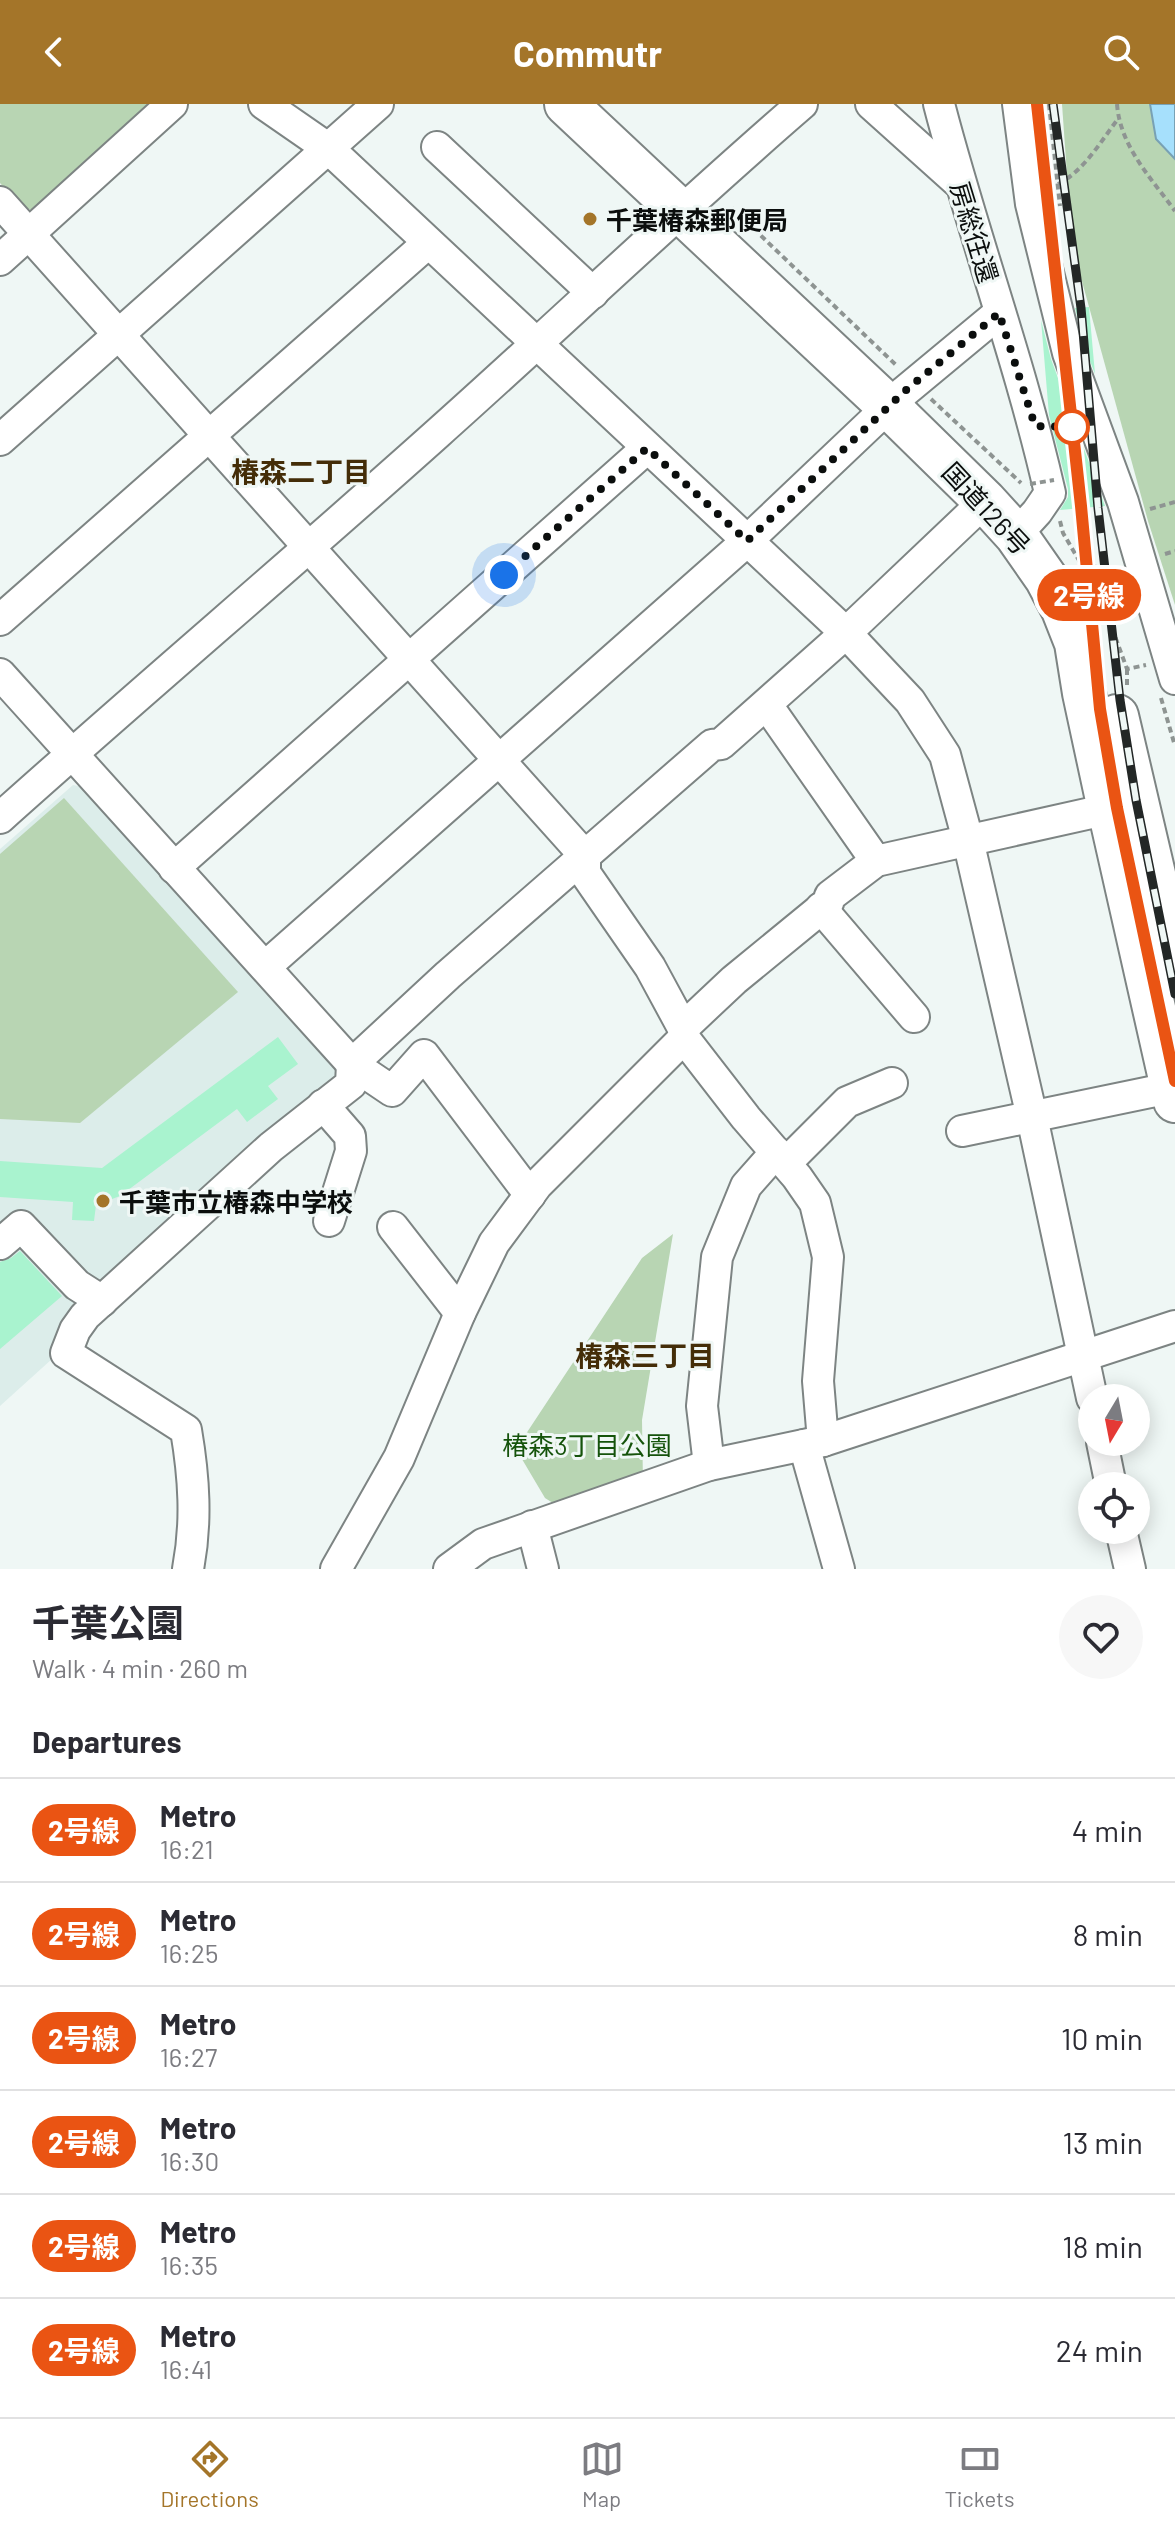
<!DOCTYPE html>
<meta charset="utf-8">
<style>
body{margin:0;font-family:Barlow,"Noto Sans JP",sans-serif;background:#f7f7f7;color:#2b2b33;height:100vh;display:flex;flex-direction:column;font-size:30px;white-space:nowrap}
*{box-sizing:border-box;margin:0}
p{font-size:26px;color:#7c7c81}
.icon{flex:none;width:44px;height:44px;fill:none;stroke:currentColor;stroke-width:2;stroke-linecap:round;stroke-linejoin:round}
.map{position:relative;height:1465px;overflow:hidden}
.details{display:flex;flex-direction:column;background:#fff;flex:1}
.details>*{flex:none}
.badge{padding:0 16px;border-radius:26px;font-size:28px;line-height:52px}
.needle{width:52px;rotate:190deg}
.fabs{position:absolute;left:1078px;top:1280px;display:grid;gap:16px}
.fabs a{display:grid;place-items:center;width:72px;height:72px;border-radius:50%;background:#fff;box-shadow:0 4px 20px #0003;font-size:40px}
.you{position:absolute;width:40px;height:40px;margin:-20px;border:6px solid #fff;border-radius:50%;background:#1a73e8;box-shadow:0 0 0 12px #1a73e833}
.map>.badge{position:absolute;translate:-50% -50%;box-shadow:0 0 0 4px #fff}
h2{padding:0 32px;font-size:30px;line-height:72px}
.round{display:grid;place-items:center;flex:none;width:84px;height:84px;border-radius:42px;background:#f7f7f7}
.head{display:flex;align-items:center;justify-content:space-between;height:136px;padding:0 32px}
h1{font-size:38px;font-weight:700;line-height:60px}
ul{padding:0;list-style:none}
li{display:flex;align-items:center;gap:24px;height:104px;padding:0 32px;border-top:2px solid #e1e1e2}
li div{flex:1}
li b{display:block;font-size:30px}
li em{font-style:normal}
li .badge{min-width:88px;font-weight:700;text-align:center}
header{display:flex;justify-content:space-between;align-items:center;height:104px;padding:0 32px;background:#a47529;color:#fff;font-size:36px;font-weight:700}
.tab-bar{display:flex;justify-content:space-around;align-items:center;height:112px;border-top:2px solid #e1e1e2;background:#fff;font-size:22px;color:#7c7c81}
.tab-bar a{display:grid;justify-items:center;gap:4px}
.tab-bar .current{color:#a47529}
.map>svg:first-child{display:block}
.built{fill:#dcedea}
.green{fill:#b8d5b3}
.water{fill:#a6e0fc;stroke:#78a1b4;stroke-width:2}
.building{fill:#a9f3cf}
.lines{fill:none;stroke-linecap:round;stroke-linejoin:round}
.minor-casing{stroke:#7d8483;stroke-width:34}
.highway-casing{stroke:#7d8483;stroke-width:46}
.path{stroke:#8e9492;stroke-width:4;stroke-dasharray:6 4;stroke-linecap:butt}
.minor{stroke:#fff;stroke-width:30}
.highway{stroke:#fff;stroke-width:42}
.rail-casing{stroke:#232726;stroke-width:9}
.rail{stroke:#eff7f5;stroke-width:6;stroke-dasharray:18;stroke-linecap:butt}
.path-bridge{stroke:#8e9492;stroke-width:4;stroke-dasharray:6 4;stroke-linecap:butt}
.line-casing{stroke:#fff;stroke-width:18}
.line{stroke:#ea5413;stroke-width:12}
.walk{stroke:#0b0e0d;stroke-width:8;stroke-dasharray:0 14.4}
.poi-dot{fill:#a47529;stroke:#eff7f5;stroke-width:3}
.stop-dot{fill:#fff;stroke:#ea5413;stroke-width:4}
.labels{text-anchor:middle;dominant-baseline:central;stroke-width:6;stroke-linejoin:round;paint-order:stroke}
.poi-label{font-size:26px;font-weight:bold;fill:#0b0e0d;stroke:#eff7f5;text-anchor:start}
.street-label{font-size:26px;fill:#0b0e0d;stroke:#eff7f5}
.park-label{font-size:26px;fill:#15530b;stroke:#eff7f5}
.neighbourhood-label{font-size:28px;font-weight:bold;fill:#442d08;stroke:#eff7f5}
</style>
<header><svg class="icon" aria-label="back" viewBox="0 0 24 24"><path d="M15 5l-7 7 7 7"/></svg>Commutr<svg class="icon" aria-label="search" viewBox="0 0 24 24"><circle cx="10" cy="10" r="6"/><path d="M15 15l6 6"/></svg></header>
<div class="map">
<svg width="1175" height="1465" viewBox="0 0 1175 1465">
<rect width="100%" height="100%" fill="#eff7f5"/>
<path class="built" d="M73,681l18,4 251,279 -2,13 -267,241 -21,37 -52,47v-557z"/>
<g class="green">
<path d="M0,0h158l-120,106 -15,-1 -23,-26z"/>
<path d="M1062,0h113v501l-27,-84 -76,-276z"/>
<path d="M64,694l174,194 -158,131 -80,-4v-265z"/>
<path d="M673,1130l-31,186 1,64 -79,26 -19,-12 -29,-49 126,-191z"/>
</g>
<path class="water" d="M1150,0h25v55l-19,-20z"/>
<g class="building">
<path d="M1089,203l6,67 -10,-26 -10,-40z"/>
<path d="M1041,216l10,39 54,147 -45,4 8,-13v-8l-19,-74z"/>
<path d="M278,933l20,27 -30,22 10,13 -31,23 -10,-13 -117,87 -24,9 -2,16 -22,-1 1,-18 -73,-5v-36l102,7z"/>
<path d="M20,1147l42,45 -62,53v-87l11,-4z"/>
</g>
<g class="lines">
<defs>
<g id="minor">
<path d="M264,0l65,45 517,484 64,68 35,54 23,85 64,277 60,281"/>
<path d="M871,0l88,79"/>
<path d="M939,0c34,131 81,257 111,389l-13,19 -21,23"/>
<path d="M1018,0l13,100 37,149 55,149 52,177"/>
<path d="M437,43l156,146"/>
<path d="M0,98l585,654v17l65,94 33,61 1,10 62,80 51,59 18,26 13,54 -10,124 5,60"/>
<path d="M0,156l172,-156"/>
<path d="M0,336l378,-336"/>
<path d="M0,516l428,-377"/>
<path d="M0,570l352,390 40,27 32,-36 106,140"/>
<path d="M767,601l109,156"/>
<path d="M0,714c145,-130 293,-255 438,-385 122,-109 240,-222 364,-329"/>
<path d="M174,764l473,-420"/>
<path d="M821,804l93,109"/>
<path d="M265,863l482,-426 158,-150 94,-78"/>
<path d="M683,924l51,-48 94,-77 2,-7 46,-35 233,-52"/>
<path d="M323,1001l27,31 1,15 -22,70"/>
<path d="M962,1027l213,-44"/>
<path d="M786,1059l61,-61 45,-19"/>
<path d="M393,1123l67,86"/>
<path d="M0,1140l21,-18 56,59 25,16"/>
<path d="M1102,1338l9,44"/>
<path d="M804,1341l35,124"/>
<path d="M709,1361l-7,-59 15,-149 29,-71 30,-34"/>
<path d="M532,1422l11,43"/>
<path d="M1121,1426l9,39"/>
<path d="M188,1465c9,-47 6,-92 -2,-139l-120,-77 9,-23 10,-14 186,-169 80,-63 1,-20 96,-89 264,-230 9,-1 125,-111 139,-132"/>
<path d="M336,1465l63,-111 61,-145 34,-70 43,-58 147,-147"/>
<path d="M449,1465l34,-25 226,-79 114,-24 352,-115"/>
</g>
<g id="highway">
<path d="M566,0l323,303 96,94 31,34 30,43 17,32 13,33 8,50 25,116 66,292"/>
<path d="M1117,612l58,248"/>
</g>
</defs>
<use href="#minor" class="minor-casing"/>
<use href="#highway" class="highway-casing"/>
<g class="path">
<path d="M1049,0l11,102"/>
<path d="M1117,0c3,42 34,74 58,107"/>
<path d="M1058,80c26,-13 43,-43 60,-65"/>
<path d="M732,104l164,157"/>
<path d="M931,295l90,84"/>
<path d="M1150,405l25,-7"/>
<path d="M1060,417l3,12 38,65 26,71 19,-4"/>
<path d="M1165,450l10,-3"/>
<path d="M1082,460l35,7"/>
<path d="M1127,565v17"/>
<path d="M1161,594l14,48"/>
</g>
<use href="#minor" class="minor"/>
<use href="#highway" class="highway"/>
<defs>
<g id="rail">
<path d="M1037,0l63,605 17,99 58,274"/>
<path d="M1053,0l28,204 17,200 22,192 16,100 39,194"/>
</g>
</defs>
<use href="#rail" class="rail-casing"/>
<use href="#rail" class="rail"/>
<path class="path-bridge" d="M1030,380l24,-4"/>
</g>
<g class="lines">
<defs>
<path id="line" d="M1037,0l44,402 19,203 17,99 58,273"/>
</defs>
<use href="#line" class="line-casing"/>
<use href="#line" class="line"/>
<path class="walk" d="M504,471l143,-127 100,93 158,-150 94,-78 36,113 37,1"/>
</g>
<g class="poi-dot">
<circle cx="590" cy="115" r="8"/>
<circle cx="103" cy="1097" r="8"/>
</g>
<circle class="stop-dot" cx="1072" cy="323" r="16"/>
<g class="labels">
<g class="poi-label">
<text x="606" y="115">千葉椿森郵便局</text>
<text x="119" y="1097">千葉市立椿森中学校</text>
</g>
<g class="street-label">
<text transform="translate(975 128) rotate(73)">房総往還</text>
<text transform="translate(987 404) rotate(47)">国道126号</text>
</g>
<g class="park-label">
<text x="587" y="1340">椿森3丁目公園</text>
</g>
<g class="neighbourhood-label">
<text x="301" y="367">椿森二丁目</text>
<text x="645" y="1251">椿森三丁目</text>
</g>
</g>
</svg>
<div class="fabs">
<a><svg class="needle" viewBox="-14 -14 28 28"><path d="M0-13l5 13h-10z" fill="#e53935"/><path d="M0 13l5-13h-10z" fill="#7c7c81"/></svg></a>
<a><svg class="icon" aria-label="locate" viewBox="0 0 24 24"><circle cx="12" cy="12" r="6"/><path d="M12 2v4M12 18v4M2 12h4M18 12h4"/></svg></a>
</div>
<div class="you" style="left:504px;top:471px"></div>
<b class="badge" style="left:1089px;top:491px;background:#ea5413;color:#fff">2号線</b>
</div>
<section class="details">
<div class="head"><div><h1>千葉公園</h1><p>Walk · 4 min · 260 m</p></div><a class="round"><svg class="icon" aria-label="heart" viewBox="0 0 24 24"><path d="M12 20l-8-8c-3-5 5-10 8-4 3-6 11-1 8 4z"/></svg></a></div>
<h2>Departures</h2>
<ul>
<li><span class="badge" style="background:#ea5413;color:#fff">2号線</span><div><b>Metro</b><p>16:21</p></div><em>4 min</em></li>
<li><span class="badge" style="background:#ea5413;color:#fff">2号線</span><div><b>Metro</b><p>16:25</p></div><em>8 min</em></li>
<li><span class="badge" style="background:#ea5413;color:#fff">2号線</span><div><b>Metro</b><p>16:27</p></div><em>10 min</em></li>
<li><span class="badge" style="background:#ea5413;color:#fff">2号線</span><div><b>Metro</b><p>16:30</p></div><em>13 min</em></li>
<li><span class="badge" style="background:#ea5413;color:#fff">2号線</span><div><b>Metro</b><p>16:35</p></div><em>18 min</em></li>
<li><span class="badge" style="background:#ea5413;color:#fff">2号線</span><div><b>Metro</b><p>16:41</p></div><em>24 min</em></li>
</ul>
</section>
<nav class="tab-bar">
<a class="current"><svg class="icon" aria-label="directions" viewBox="0 0 24 24"><path d="M12 3l9 9-9 9-9-9zM9 14v-3h6M13 9l2 2-2 2"/></svg>Directions</a>
<a><svg class="icon" aria-label="map" viewBox="0 0 24 24"><path d="M3 6l6-2 6 2 6-2v14l-6 2-6-2-6 2zM9 4v14M15 6v14"/></svg>Map</a>
<a><svg class="icon" aria-label="tickets" viewBox="0 0 24 24"><path d="M3 7h18v10H3zM15 7v10"/></svg>Tickets</a>
</nav>
